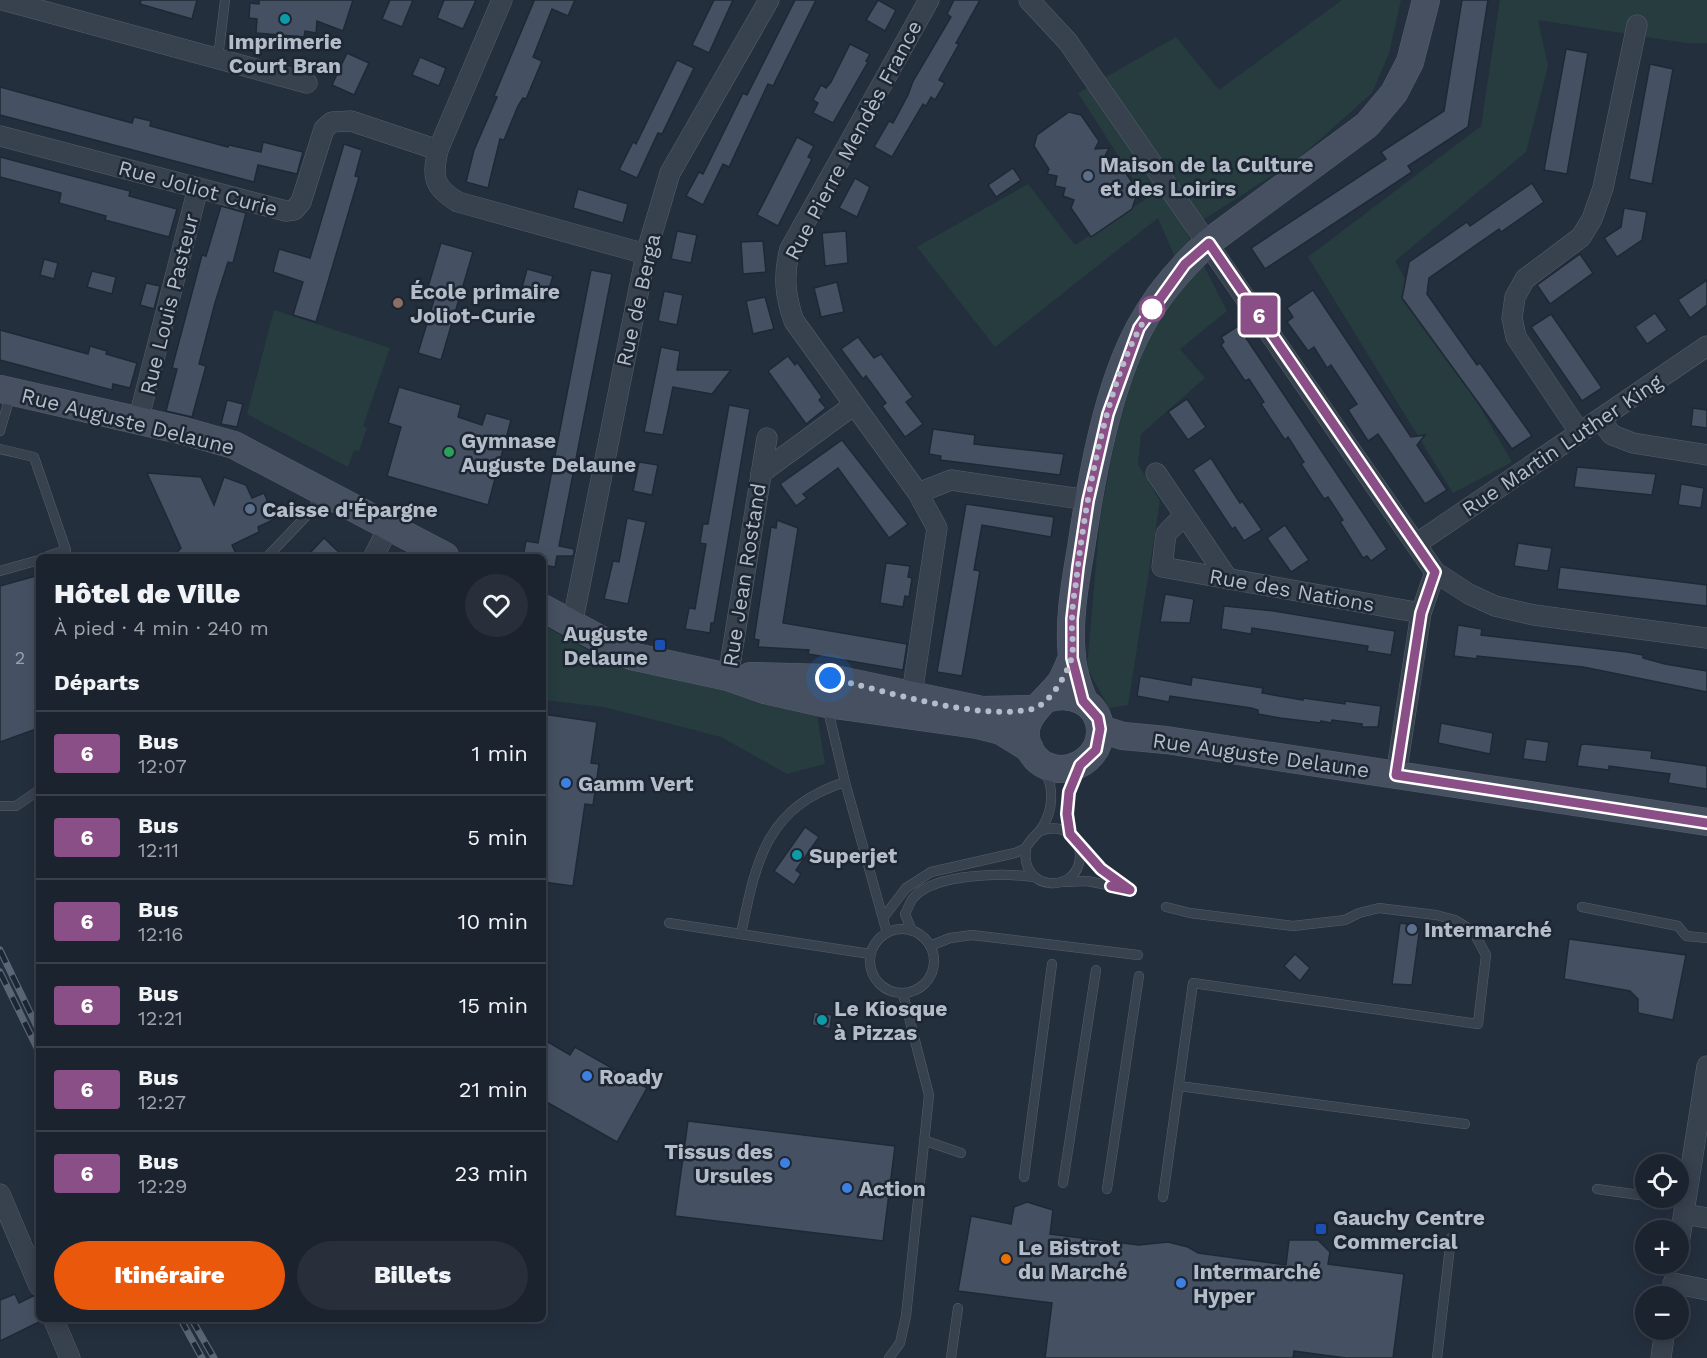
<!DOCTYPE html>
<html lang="fr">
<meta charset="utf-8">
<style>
body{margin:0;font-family:"Work Sans",sans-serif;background:#282f3a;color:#f1f3f6;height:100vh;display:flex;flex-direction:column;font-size:22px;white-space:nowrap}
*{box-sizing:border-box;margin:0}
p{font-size:20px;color:#a0a4aa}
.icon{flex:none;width:33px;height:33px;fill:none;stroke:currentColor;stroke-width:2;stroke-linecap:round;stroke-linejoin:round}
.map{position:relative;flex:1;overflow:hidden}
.side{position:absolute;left:36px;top:554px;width:510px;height:768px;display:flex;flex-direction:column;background:#1b232e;border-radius:9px;box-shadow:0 3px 15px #0003,0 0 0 2px #39404a}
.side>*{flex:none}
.badge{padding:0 12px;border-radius:4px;font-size:21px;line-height:39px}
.tools{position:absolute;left:1635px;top:1154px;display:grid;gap:12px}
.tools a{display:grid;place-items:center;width:54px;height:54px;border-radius:50%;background:#1b232e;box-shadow:0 3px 15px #0003,0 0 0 2px #39404a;font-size:30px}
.you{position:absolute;width:30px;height:30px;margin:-15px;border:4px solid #fff;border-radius:50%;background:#1a73e8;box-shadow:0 0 0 9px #1a73e833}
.map>.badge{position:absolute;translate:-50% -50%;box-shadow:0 0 0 3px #fff}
h2{padding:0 18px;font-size:22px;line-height:54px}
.round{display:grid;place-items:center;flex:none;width:63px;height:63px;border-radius:32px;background:#282f3a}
.head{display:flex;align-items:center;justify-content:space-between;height:102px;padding:0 18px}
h1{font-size:28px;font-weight:800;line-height:45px}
.primary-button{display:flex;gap:12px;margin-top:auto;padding:12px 18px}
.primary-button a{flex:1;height:69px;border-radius:36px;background:#ea580c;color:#fff;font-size:24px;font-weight:800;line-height:69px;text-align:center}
.primary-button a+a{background:#282f3a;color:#f1f3f6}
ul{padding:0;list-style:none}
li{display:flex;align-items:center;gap:18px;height:84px;padding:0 18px;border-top:2px solid #39404a}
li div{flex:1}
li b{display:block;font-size:22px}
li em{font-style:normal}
li .badge{min-width:66px;font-weight:700;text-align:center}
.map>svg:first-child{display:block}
.green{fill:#263c3f}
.building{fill:#455162;stroke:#1f2835;stroke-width:1.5}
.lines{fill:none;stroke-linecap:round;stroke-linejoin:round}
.lane-casing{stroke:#565f6c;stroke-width:10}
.street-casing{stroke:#565f6c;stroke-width:21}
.secondary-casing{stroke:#565f6c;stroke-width:28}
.lane{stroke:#38414e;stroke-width:9}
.street{stroke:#38414e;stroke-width:20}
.secondary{stroke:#465061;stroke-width:27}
.rail-casing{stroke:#5a6575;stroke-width:7}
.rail{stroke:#1d2633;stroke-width:4.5;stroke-dasharray:14;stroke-linecap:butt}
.line-casing{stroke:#fff;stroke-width:14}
.line{stroke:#8a4f87;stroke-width:9}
.walk{stroke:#b4bcc9;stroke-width:6;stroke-dasharray:0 10.8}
.culture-dot{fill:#0f9aa8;stroke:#1d2633;stroke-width:2}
.service-dot{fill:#5c6f8a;stroke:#1d2633;stroke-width:2}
.education-dot{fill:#8d6e63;stroke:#1d2633;stroke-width:2}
.stop-dot{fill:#fff;stroke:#8a4f87;stroke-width:3}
.leisure-dot{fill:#2e9e5b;stroke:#1d2633;stroke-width:2}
.transit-dot{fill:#1a4fb4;stroke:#1d2633;stroke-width:2}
.shop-dot{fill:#3f7fe0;stroke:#1d2633;stroke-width:2}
.food-dot{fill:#e8710a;stroke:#1d2633;stroke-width:2}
.labels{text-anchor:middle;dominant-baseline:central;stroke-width:5;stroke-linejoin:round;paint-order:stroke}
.number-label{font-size:18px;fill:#98a1af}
.poi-label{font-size:21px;font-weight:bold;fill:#b4bcc9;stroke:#1d2633;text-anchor:start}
.street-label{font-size:21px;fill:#b4bcc9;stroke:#1d2633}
</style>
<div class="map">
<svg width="1707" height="1358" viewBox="0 0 1707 1358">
<rect width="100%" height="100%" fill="#242f3e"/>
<g class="green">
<path d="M1342,0h59l-12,53 -17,40 -73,65 -113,73 41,80 -47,38 25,29 -64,56 -3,30 22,37 -32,204 -19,3 -22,-40 13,-149 22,-116 21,-64 40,-63 -25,-58 -163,129 -78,-100 111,-63 47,61 71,-46 -68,-106 98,-56 43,53z"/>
<path d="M1500,0h207v43h-21l-148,-23 10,46 -22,86 -131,109 117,201 -59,31 -145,-236 173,-131z"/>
<path d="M274,310l116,38 -27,78 4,2 -8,23 -5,-1 -6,17 -101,-53z"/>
<path d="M543,625l55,31 47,18 93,13 78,21 9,56 -38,10 -66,-37 -117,-30 -61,-7z"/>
</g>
<g class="building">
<path d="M141,0h56l-5,19 -52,-15z"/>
<path d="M259,0h94l-10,31 -26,-10 -1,12 -11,-2 -1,6 -48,-4 1,-14 -8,-1 1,-15 9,1z"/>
<path d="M390,0h23l-11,27 -20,-8z"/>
<path d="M444,0h32l-13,29 -26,-11z"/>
<path d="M531,0h44l-7,16 -16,-7 -19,48 9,4 -16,38 -3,-1 -5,8 -14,34 -4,-1 -12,49 -22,-6 8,-32 23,-53 -3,-1 40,-95z"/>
<path d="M714,0h19l-24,53 -17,-8z"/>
<path d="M795,0h21l-43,86 -5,-2 -39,83 -6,-3 -20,41 -17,-9 13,-24 4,2 40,-81 4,2z"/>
<path d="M878,0l18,10 -11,21 -19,-11z"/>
<path d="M954,0h26l-24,43 3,1 -20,36 6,3 -10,17 -4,-3 -5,9 -3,-2 -31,53 -18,-10 15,-26 4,2 15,-28 5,-14 38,-64 -4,-3z"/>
<path d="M1462,0h26l-20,127 -60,39 4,6 -147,97 -14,-21 135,-89 -5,-7 63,-41z"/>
<path d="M850,44l20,10 -4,7 2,1 -35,61 -20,-10 5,-10 -5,-3 8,-15 5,3 5,-6z"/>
<path d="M1566,49l22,4 -21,121 -23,-4z"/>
<path d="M347,53l22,10 -15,32 -22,-10z"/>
<path d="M420,57l26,11 -7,18 -27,-11z"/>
<path d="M677,60l17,8 -32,66 -4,-1 -21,45 -18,-8 14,-28 3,2z"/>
<path d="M1650,64l23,5 -21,115 -23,-5z"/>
<path d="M0,87l132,36 2,-6 17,4 -1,5 78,21 1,-2 32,7 2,-10 40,10 -6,22 -39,-9 -4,17 -254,-67z"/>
<path d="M1069,112l12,3 18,26 -4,8 14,-1 -5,10 12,1 16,23 -4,3 8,12 -4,12 -41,28 -20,-29 3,-8 -11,-4 2,-8 -10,-2 2,-10 -10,-2 2,-5 -15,-23 3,-11z"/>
<path d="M797,137l17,9 -6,11 4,2 -34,67 -21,-11z"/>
<path d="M344,144l18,6 -7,26 4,1 -43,145 -23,-7 10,-33 -30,-10 6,-23 31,9z"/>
<path d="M0,157l130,34 -1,5 48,13 -8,28 -64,-17 1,-4 -47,-13 2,-10 -61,-16z"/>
<path d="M1013,168l8,12 -25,17 -8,-12z"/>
<path d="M855,178l15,9 -13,30 -18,-9z"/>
<path d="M1532,183l12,19 -43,30 -2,-3 -70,49 -2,16 50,71 3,-2 52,73 -20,13 -110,-151 7,-36 58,-40 3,4z"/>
<path d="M578,189l50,15 -5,19 -50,-15z"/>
<path d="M221,206l25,7 -13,50 -5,-1 -13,41 -16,61 7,2 -14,51 -26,-6 11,-42 -5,-1 30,-113 4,1z"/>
<path d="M1624,208l23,4 -5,28 -25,17 -13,-19 17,-11z"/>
<path d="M677,231l20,4 -6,28 -20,-4z"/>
<path d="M846,231l2,32 -23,3 -3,-33z"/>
<path d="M763,241l3,31 -23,2 -2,-32z"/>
<path d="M441,243l32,9 -32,108 -23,-7 16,-53 -9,-3z"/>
<path d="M1580,254l13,19 -43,31 -13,-19z"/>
<path d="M44,259l14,4 -4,16 -14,-4z"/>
<path d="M527,269l26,7 -8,26 -25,-7z"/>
<path d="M591,270l21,4 -53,272 15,3v4l-1,3h-16l-2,11 -12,-2v-9h-20l3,-15 12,2z"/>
<path d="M92,271l24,6 -4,17 -25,-7z"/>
<path d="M1707,280v25l-17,13 -12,-18z"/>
<path d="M837,282l7,30 -23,5 -7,-29z"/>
<path d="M146,283l14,3 -6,23 -14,-4z"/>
<path d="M1313,290l98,147 14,-2 -8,10 30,45 -22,14 -47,-70 -10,7 -20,-31 9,-6 -26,-39 -4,3 -13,-21 -6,4 -21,-29 6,-5 -6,-9z"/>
<path d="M664,291l19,4 -6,30 -19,-4z"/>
<path d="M765,297l9,32 -21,5 -7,-33z"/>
<path d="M1655,313l12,17 -20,14 -12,-17z"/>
<path d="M1551,314l51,74 -20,13 -51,-74z"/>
<path d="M1238,326l149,223 -16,12 -4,-5 -4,2 -23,-36 3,-2 -15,-23 -4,2 -23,-35 3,-2 -16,-25 -3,3 -24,-36 3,-2 -15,-23 -4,2 -24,-36 3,-3 -3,-5z"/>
<path d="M0,330l88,24 2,-8 17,5 -1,3 31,9 -7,25 -17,-4 -1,6 -112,-30z"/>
<path d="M858,337l16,21 7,-4 32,43 -7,5 17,22 -18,13 -23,-31 4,-3 -20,-27 -3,3 -22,-30z"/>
<path d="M661,347l19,4 -3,19h54l-19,24 -39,-7 -10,48 -19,-3z"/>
<path d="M788,356l7,9 2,-3 25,35 -3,3 7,8 -20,16 -38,-53z"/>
<path d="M399,387l62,18 -3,12 24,8 4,-12 25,7 -23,85 -101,-29 14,-49 -13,-4z"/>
<path d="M1187,399l19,28 -18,13 -20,-28z"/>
<path d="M227,400l16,4 -6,23 -16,-3z"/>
<path d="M729,405l21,4 -36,214h-3l-1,10 -25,-4 4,-21 6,1 11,-65 -6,-1 3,-19h5z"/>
<path d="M1693,408l14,2v18l-16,-2z"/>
<path d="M933,429l42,6 -1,9 90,10 -4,21 -120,-15 1,-4 -12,-2z"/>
<path d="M842,440l66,84 -19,14 -51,-70 -35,26 4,4 -11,8 -16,-22z"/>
<path d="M1211,458l29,45 2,-2 20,29 -18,11 -9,-14 -3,2 -39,-59z"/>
<path d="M639,462l19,3 -6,30 -19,-4z"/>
<path d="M1577,467l79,7 -4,21 -78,-8z"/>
<path d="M147,473l54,4 13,28 10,-28 22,8 6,13 12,-5 11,26 -17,8 1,5 -27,13 5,11h-64l8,-8z"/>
<path d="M1681,484l23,4 -3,20 -23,-3z"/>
<path d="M966,504l88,13 -3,20 -69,-12 -8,45 6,1 -18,105 -25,-4z"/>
<path d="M627,518l19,4 -18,82 -24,-5 9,-38 6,1z"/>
<path d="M777,520l21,8 -15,95 124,21 -4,26 -95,-16 1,-4 -51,-3 1,-7 -5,-1 17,-112 5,1z"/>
<path d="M1285,525l24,35 -18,12 -24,-34z"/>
<path d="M324,538l19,18h-36z"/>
<path d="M1518,543l34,5 -4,23 -34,-5z"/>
<path d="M886,563l24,3 -2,11 4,1 -3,19 -4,-1 -2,11 -23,-4z"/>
<path d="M1560,567l147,18v21l-150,-17z"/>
<path d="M39,575v153l-39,14v-156z"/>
<path d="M1165,594l29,5 -4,24 -30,-1z"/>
<path d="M1224,606l50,5 121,20 -4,24 -24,-4 1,-5 -116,-18 -1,6 -30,-5z"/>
<path d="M1458,625l24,4 -1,6 146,17 16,3v3l22,6 42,7v21l-124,-25 -106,-11v3l-23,-3z"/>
<path d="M1140,676l51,9 1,-8 71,11 -1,5 41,7v-2l42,6v-3l36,5 -3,21h-16v-3l-30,-4 -1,3 -10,-2v2l-41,-5 -22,-4v-4l-7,-2 -81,-12 -1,6 -32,-6z"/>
<path d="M543,714l54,8 -6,41 8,1 -6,41 -8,-1 -12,82 -30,-4z"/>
<path d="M1441,723l52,10 -3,21 -52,-11z"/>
<path d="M1526,739l23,3 -3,20 -23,-3z"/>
<path d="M1584,744l68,7 -1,7 56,8v23l-39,-6 2,-9 -61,-8v4l-32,-4 4,-21z"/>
<path d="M805,827l14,10 -23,33 5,4 -7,11 -20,-14z"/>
<path d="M1400,923l20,3 -8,59 -20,-1z"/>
<path d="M1569,939l117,16 -13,65 -35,-7v-14l-8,-8 -66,-12z"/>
<path d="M1295,954l15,14 -10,13 -16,-15z"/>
<path d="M814,1012l18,3 -2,14 -18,-4z"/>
<path d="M543,1039l27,16 5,-8 72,41 -30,54 -74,-42z"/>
<path d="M688,1121l207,25 -12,95 -208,-25z"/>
<path d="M1027,1202l26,8 -3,24 89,11 29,-3 20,5 10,6 88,12 3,-25h29l12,12 -2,12 76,10 -11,84h-47l-52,-7 -1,7h-248l7,-55 -94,-12 13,-75 40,8 3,-17z"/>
<path d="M15,1294l4,9 14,-7 6,2v24l-39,19v-41z"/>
</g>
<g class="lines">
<defs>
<g id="lane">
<path d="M218,58l7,-58"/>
<path d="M0,431l11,-38"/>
<path d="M0,449l34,8 32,93 -18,6"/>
<path d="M268,556l44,-46 9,-15"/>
<path d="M0,571l39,-11"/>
<path d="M827,706l18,76 42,151"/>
<path d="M0,806h16l23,-16"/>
<path d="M1040,831c11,-4 22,-4 31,4 6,5 9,13 9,21 -1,39 -61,36 -54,-8 4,-9 10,-12 15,-19 12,-17 14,-41 3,-59"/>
<path d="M1070,834c-4,-25 -1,-42 9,-65"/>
<path d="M1078,844l23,25 29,20"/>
<path d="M1064,882l23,-1 41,8"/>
<path d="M1582,907l96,19 8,10 21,2"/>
<path d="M883,918l23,-30 25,-16 84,-19 11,-5"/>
<path d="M669,923l201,31"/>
<circle cx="902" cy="961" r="32"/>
<path d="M912,931l-7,-17c3,-5 5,-13 9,-17 22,-24 90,-24 120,-20"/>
<path d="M741,934c15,-73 25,-127 104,-152"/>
<path d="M930,946l20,-8 22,-3 166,20"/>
<path d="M1179,1086l286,38"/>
<path d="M926,1141l35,12"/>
<path d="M1024,1177l28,-213"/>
<path d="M1063,1183l33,-213"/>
<path d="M1107,1189l32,-213"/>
<path d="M1597,1189l49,7"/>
<path d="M1163,1197l30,-214 285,41 8,-69 -13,-24 -18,-11 -19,-5 -57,-7 -20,5 -14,7 -52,6 -103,-13 -24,-6"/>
<path d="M1655,1197l31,5"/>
<path d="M889,1358l11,-15 6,-27 23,-221 -26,-101"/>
<path d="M951,1358l7,-50"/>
<path d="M1437,1358l14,-120"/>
</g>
<g id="street">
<path d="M3,0l304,83"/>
<path d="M1029,0l39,42 367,530 34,22 26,12 39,9 173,23"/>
<path d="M0,136l286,75 8,-1 7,-8 23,-73 8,-7 19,-1 87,29c-6,27 -5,37 20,52l188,52"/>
<path d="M438,150l64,-150"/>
<path d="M1600,419l12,16 21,8 74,12"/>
<path d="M138,421l60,-233"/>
<path d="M1580,433l-64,-96 -4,-19 3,-21 10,-18 56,-42 11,-18 11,-31 34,-163"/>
<path d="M761,473l93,-68"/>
<path d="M1156,473l72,106"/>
<path d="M918,493l33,-13 137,20"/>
<path d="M1184,515l-18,19 -4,33 259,46"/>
<path d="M1416,544l291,-198"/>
<path d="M374,556l14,-28"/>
<path d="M569,622l6,-12 71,-356 24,-81 99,-173"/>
<path d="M728,677l39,-239"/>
<path d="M910,707l27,-179 -19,-35 -124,-172c-9,-25 -11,-46 -4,-72l139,-249"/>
<path d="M1396,775l25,-162 14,-41"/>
<path d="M0,1194l39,92"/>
<path d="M1684,1214l23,4"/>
<path d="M1678,1250l29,-184"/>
<path d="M1673,1283l34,7"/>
<path d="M53,1318l17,40"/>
<path d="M1661,1358l4,-29"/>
</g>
<g id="secondary">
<path d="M0,389l184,42 50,14 211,111"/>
<path d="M543,608l88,48 97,21 37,13 62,14 150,21 24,6 29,18"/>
<path d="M750,676l80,2 152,32 53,-1"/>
<path d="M1046,699c24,-8 53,2 54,31 1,39 -54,55 -71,18 -13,-30 16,-45 31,-65 5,-8 8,-17 12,-25"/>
<path d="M1084,701c-6,-14 -11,-29 -12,-44 -4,-36 3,-74 9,-109 10,-68 26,-161 59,-221 17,-32 41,-60 69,-85l158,-117 27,-32 16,-31 16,-62"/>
<path d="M1100,729l23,7 43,4 541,82"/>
</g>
</defs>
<use href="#lane" class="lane-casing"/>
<use href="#street" class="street-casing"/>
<use href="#secondary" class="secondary-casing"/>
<use href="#lane" class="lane"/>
<use href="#street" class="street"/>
<use href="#secondary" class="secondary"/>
<defs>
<g id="rail">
<path d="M0,950l39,81"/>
<path d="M0,972l39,80"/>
<path d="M180,1318l22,40"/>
<path d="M191,1318l23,40"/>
</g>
</defs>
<use href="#rail" class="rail-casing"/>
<use href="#rail" class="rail"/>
</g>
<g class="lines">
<defs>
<path id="line" d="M1111,886l19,4 -29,-21 -31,-35 -3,-20 2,-22 11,-27 16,-15 4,-21 -2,-11 -15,-17 -11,-43v-39l6,-52 10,-66 20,-87 31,-86 46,-64 24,-21 226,329 -14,41 -25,162 311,48"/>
</defs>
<use href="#line" class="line-casing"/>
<use href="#line" class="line"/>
<path class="walk" d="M830,678c56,13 147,43 202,31 17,-4 34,-33 39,-49 4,-12 0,-27 1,-40 0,-12 2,-25 4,-37 8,-74 31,-214 76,-274"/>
</g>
<g class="culture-dot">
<circle cx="285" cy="19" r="6"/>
<circle cx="797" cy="855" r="6"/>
<circle cx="822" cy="1020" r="6"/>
</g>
<g class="service-dot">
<circle cx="1088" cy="176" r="6"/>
<circle cx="250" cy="509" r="6"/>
<circle cx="1412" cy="929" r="6"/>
</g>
<circle class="education-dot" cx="398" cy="303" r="6"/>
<circle class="stop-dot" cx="1152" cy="309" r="12"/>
<circle class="leisure-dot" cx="449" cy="452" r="6"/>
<g class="transit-dot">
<rect x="654" y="639" width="12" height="12" rx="3"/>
<rect x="1315" y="1223" width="12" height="12" rx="3"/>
</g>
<g class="shop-dot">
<circle cx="566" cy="783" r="6"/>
<circle cx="587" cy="1076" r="6"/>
<circle cx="785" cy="1163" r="6"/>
<circle cx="847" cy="1188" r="6"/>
<circle cx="1181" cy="1283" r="6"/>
</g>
<circle class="food-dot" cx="1006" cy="1259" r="6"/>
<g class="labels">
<g class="number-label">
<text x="20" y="657">2</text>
</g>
<g class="poi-label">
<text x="285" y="41" text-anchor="middle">Imprimerie<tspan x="285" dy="24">Court Bran</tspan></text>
<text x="1100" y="164">Maison de la Culture<tspan x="1100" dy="24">et des Loirirs</tspan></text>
<text x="410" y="291">École primaire<tspan x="410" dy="24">Joliot-Curie</tspan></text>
<text x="461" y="440">Gymnase<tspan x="461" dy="24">Auguste Delaune</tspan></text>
<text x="262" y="509">Caisse d'Épargne</text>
<text x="648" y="633" text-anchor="end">Auguste<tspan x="648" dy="24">Delaune</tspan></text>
<text x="578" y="783">Gamm Vert</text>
<text x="809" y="855">Superjet</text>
<text x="1424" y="929">Intermarché</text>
<text x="834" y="1008">Le Kiosque<tspan x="834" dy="24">à Pizzas</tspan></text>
<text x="599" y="1076">Roady</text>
<text x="773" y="1151" text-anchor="end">Tissus des<tspan x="773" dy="24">Ursules</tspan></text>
<text x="859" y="1188">Action</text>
<text x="1333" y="1217">Gauchy Centre<tspan x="1333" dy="24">Commercial</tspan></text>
<text x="1018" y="1247">Le Bistrot<tspan x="1018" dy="24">du Marché</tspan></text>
<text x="1193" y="1271">Intermarché<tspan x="1193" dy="24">Hyper</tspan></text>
</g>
<g class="street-label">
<text transform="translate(853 140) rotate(-62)">Rue Pierre Mendès France</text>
<text transform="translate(198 188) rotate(15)">Rue Joliot Curie</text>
<text transform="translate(638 300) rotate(-77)">Rue de Berga</text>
<text transform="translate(169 304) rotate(-76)">Rue Louis Pasteur</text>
<text transform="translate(128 421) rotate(14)">Rue Auguste Delaune</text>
<text transform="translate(1562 445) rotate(-34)">Rue Martin Luther King</text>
<text transform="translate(744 575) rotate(-81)">Rue Jean Rostand</text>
<text transform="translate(1292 590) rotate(10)">Rue des Nations</text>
<text transform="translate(1261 755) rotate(8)">Rue Auguste Delaune</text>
</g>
</g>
</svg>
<div class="tools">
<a><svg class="icon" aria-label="locate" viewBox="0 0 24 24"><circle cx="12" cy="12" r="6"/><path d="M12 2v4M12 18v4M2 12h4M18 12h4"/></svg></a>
<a>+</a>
<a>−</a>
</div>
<div class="you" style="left:830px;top:678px"></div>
<b class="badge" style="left:1259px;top:315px;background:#8a4f87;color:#fff">6</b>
<section class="side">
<div class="head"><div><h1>Hôtel de Ville</h1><p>À pied · 4 min · 240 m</p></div><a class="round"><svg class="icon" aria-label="heart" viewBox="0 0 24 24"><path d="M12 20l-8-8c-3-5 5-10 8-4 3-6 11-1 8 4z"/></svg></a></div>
<h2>Départs</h2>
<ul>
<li><span class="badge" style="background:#8a4f87;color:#fff">6</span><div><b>Bus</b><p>12:07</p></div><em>1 min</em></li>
<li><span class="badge" style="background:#8a4f87;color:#fff">6</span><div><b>Bus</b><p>12:11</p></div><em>5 min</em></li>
<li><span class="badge" style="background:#8a4f87;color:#fff">6</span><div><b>Bus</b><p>12:16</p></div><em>10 min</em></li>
<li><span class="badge" style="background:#8a4f87;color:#fff">6</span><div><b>Bus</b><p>12:21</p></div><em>15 min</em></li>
<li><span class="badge" style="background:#8a4f87;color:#fff">6</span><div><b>Bus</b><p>12:27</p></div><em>21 min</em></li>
<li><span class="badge" style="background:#8a4f87;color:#fff">6</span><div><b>Bus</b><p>12:29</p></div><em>23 min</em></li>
</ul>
<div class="primary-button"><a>Itinéraire</a><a>Billets</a></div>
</section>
</div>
